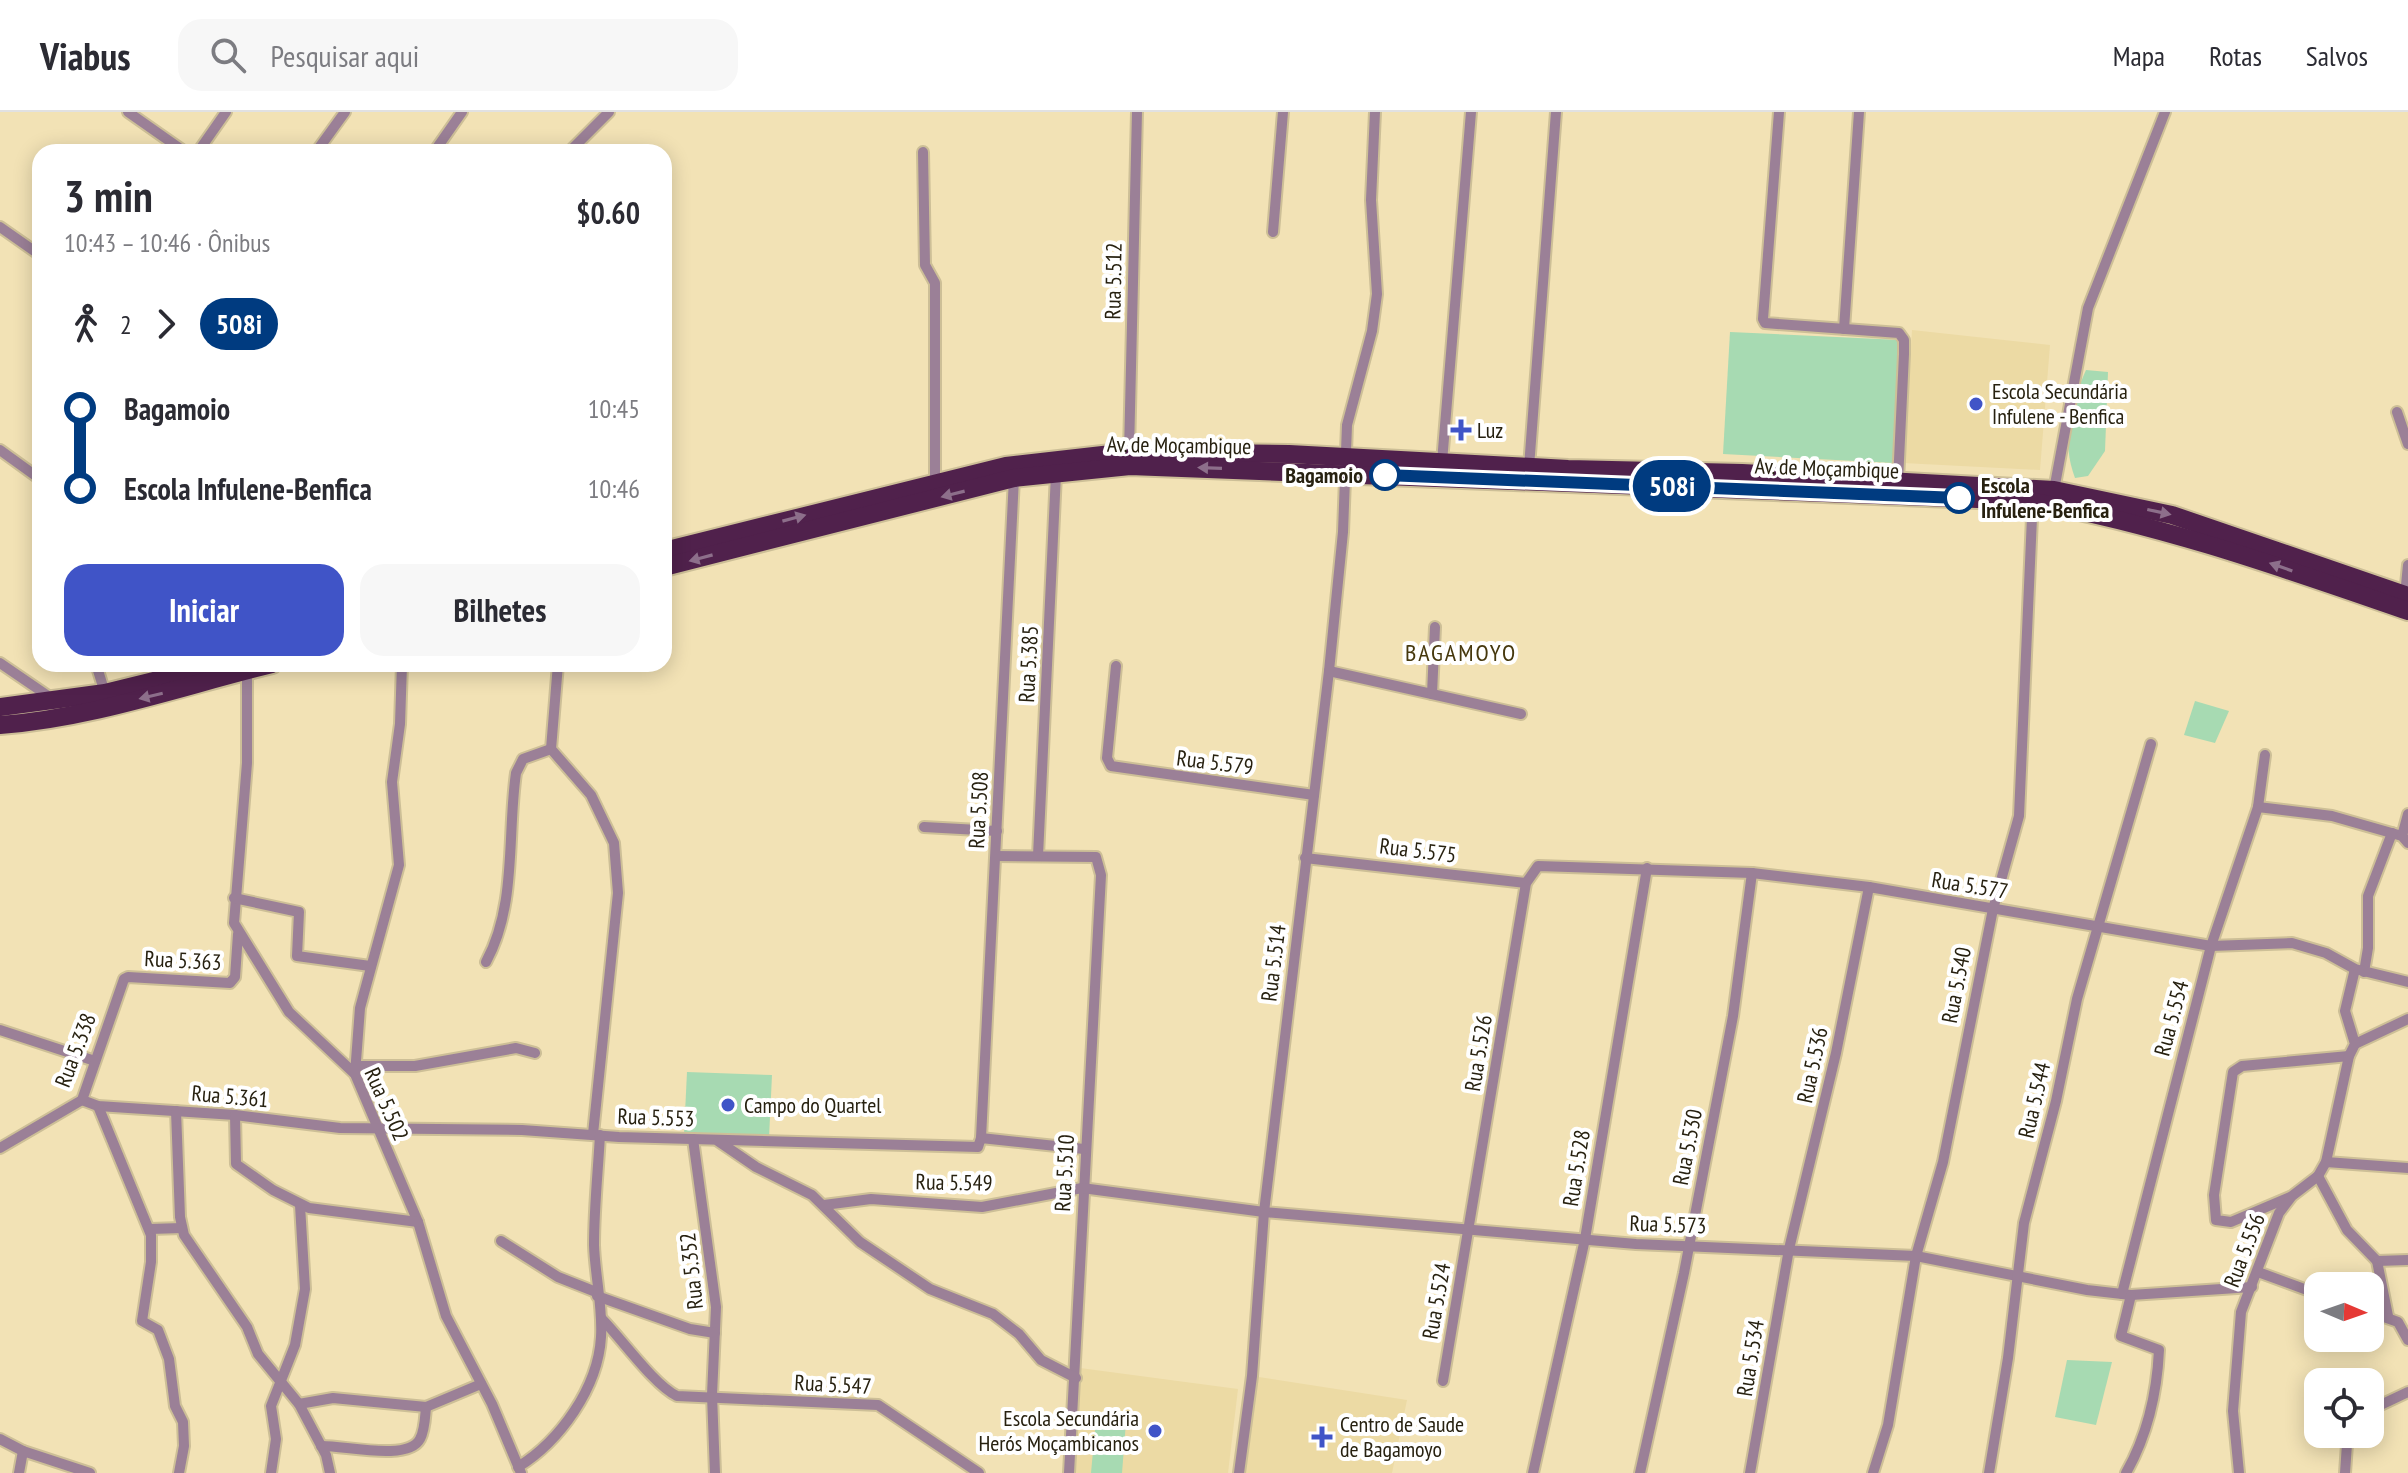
<!DOCTYPE html>
<html lang="pt">
<meta charset="utf-8">
<style>
body{margin:0;font-family:"PT Sans Narrow",sans-serif;background:#f7f7f7;color:#2b2b33;height:100vh;display:flex;flex-direction:column;font-size:30px;white-space:nowrap}
*{box-sizing:border-box;margin:0}
p{font-size:26px;color:#7c7c81}
.icon{flex:none;width:44px;height:44px;fill:none;stroke:currentColor;stroke-width:2;stroke-linecap:round;stroke-linejoin:round}
.map{position:relative;flex:1;overflow:hidden}
.side{position:absolute;left:32px;top:32px;width:640px;height:528px;display:flex;flex-direction:column;background:#fff;border-radius:24px;box-shadow:0 4px 20px #0003}
.side>*{flex:none}
.badge{padding:0 16px;border-radius:26px;font-size:28px;line-height:52px}
.needle{width:52px;rotate:92deg}
.controls{position:absolute;left:2304px;top:1160px;display:grid;gap:16px}
.controls a{display:grid;place-items:center;width:80px;height:80px;border-radius:16px;background:#fff;box-shadow:0 4px 20px #0003;font-size:40px}
.map>.badge{position:absolute;translate:-50% -50%;box-shadow:0 0 0 4px #fff}
.legs{display:flex;align-items:center;gap:12px;height:88px;padding:0 32px;font-size:26px}
.legs p{margin-inline-start:auto}
.summary{display:flex;align-items:center;justify-content:space-between;height:136px;padding:0 32px}
h1{font-size:44px;font-weight:800;line-height:60px}
.primary-button{display:flex;gap:16px;margin-top:auto;padding:16px 32px}
.primary-button a{flex:1;height:92px;border-radius:24px;background:#4054c7;color:#fff;font-size:32px;font-weight:800;line-height:92px;text-align:center}
.primary-button a+a{background:#f7f7f7;color:#2b2b33}
ul{padding:0 32px;list-style:none}
li{display:flex;align-items:center;gap:28px;height:80px;font-size:30px}
li i{display:grid;place-items:center;width:12px;height:100%;margin:0 10px;background:currentColor}
li i::after{content:'';width:20px;height:20px;margin:-10px;border:6px solid;border-radius:50%;background:#fff}
li p{margin-inline-start:auto}
li:first-child i{background:linear-gradient(#0000 50%,currentColor 0)}
li:last-child i{background:linear-gradient(currentColor 50%,#0000 0)}
header{display:flex;align-items:center;gap:48px;box-sizing:border-box;height:112px;padding:0 40px;background:#fff;border-bottom:2px solid #e1e1e2}
header strong{font-size:38px}
nav{display:flex;gap:44px;margin-inline-start:auto;font-size:28px}
.search{width:560px;height:72px;background:#f7f7f7;display:flex;align-items:center;gap:20px;box-sizing:border-box;padding:0 28px;border-radius:24px;color:#7c7c81;font-size:30px}
.map>svg:first-child{display:block}
.built{fill:#ecdaa4}
.green{fill:#a7dab2}
.lines{fill:none;stroke-linecap:round;stroke-linejoin:round}
.minor-casing{stroke:#cdbf97;stroke-width:14}
.trunk-casing{stroke:#cdbf97;stroke-width:22}
.minor{stroke:#9b8097;stroke-width:10}
.trunk{stroke:#50214c;stroke-width:18}
.oneway{fill:#8d6f8b}
.line-1-casing{stroke:#fff;stroke-width:18}
.line-1{stroke:#003b80;stroke-width:12}
.poi-dot{fill:#4054c7;stroke:#fff;stroke-width:3}
.stop-1-dot{fill:#fff;stroke:#003b80;stroke-width:4}
.labels{text-anchor:middle;dominant-baseline:central;stroke-width:8;stroke-linejoin:round;paint-order:stroke}
.street-label{font-size:22px;fill:#272110;stroke:#fff}
.poi-label{font-size:22px;fill:#272110;stroke:#fff;text-anchor:start}
.stop-label{font-size:22px;font-weight:bold;fill:#272110;stroke:#fff;text-anchor:end}
.neighbourhood-label{font-size:24px;letter-spacing:2px;fill:#46380d;stroke:#fff}
</style>
<header>
<strong>Viabus</strong>
<div class="search"><svg class="icon" aria-label="search" viewBox="0 0 24 24"><circle cx="10" cy="10" r="6"/><path d="M15 15l6 6"/></svg>Pesquisar aqui</div>
<nav><a>Mapa</a><a>Rotas</a><a>Salvos</a></nav>
</header>
<div class="map">
<svg width="2408" height="1361" viewBox="0 0 2408 1361">
<rect width="100%" height="100%" fill="#f2e2b5"/>
<g class="built">
<path d="M1912,218l138,15 -10,125 -137,-7z"/>
<path d="M1080,1256l158,21 -10,84h-154z"/>
<path d="M1252,1264l155,24 -15,73h-151z"/>
</g>
<g class="green">
<path d="M1730,220l170,8 -6,123 -171,-9z"/>
<path d="M2086,258l22,2 -3,79 -17,25 -13,2c-14,-37 -5,-72 11,-108z"/>
<path d="M2195,589l34,10 -14,32 -31,-8z"/>
<path d="M687,960l85,3 -3,63 -85,-4z"/>
<path d="M2067,1248l45,2 -16,63 -41,-8z"/>
<path d="M1096,1307l30,3 -4,51h-31z"/>
</g>
<g class="lines">
<defs>
<g id="minor">
<path d="M128,0l57,40"/>
<path d="M1779,0l-16,207 2,4 134,10 5,7v14l-6,127"/>
<path d="M198,40l28,-40"/>
<path d="M316,40l29,-40"/>
<path d="M434,40l28,-40"/>
<path d="M569,40l40,-40"/>
<path d="M923,40l2,113 10,18v200"/>
<path d="M0,115l40,28"/>
<path d="M1273,120l10,-120"/>
<path d="M1844,217l15,-217"/>
<path d="M2397,300l11,32"/>
<path d="M0,338l40,29"/>
<path d="M1129,340l8,-340"/>
<path d="M1442,350l29,-350"/>
<path d="M1529,355l27,-355"/>
<path d="M2054,378l34,-182 77,-196"/>
<path d="M2405,483l3,-30"/>
<path d="M0,551l54,37"/>
<path d="M96,552l9,29"/>
<path d="M558,552l-7,85 40,46 23,48 4,50 -25,241"/>
<path d="M1116,554l-9,92 4,8 203,29"/>
<path d="M247,558v93l-13,160 55,89 66,62 63,148 28,94 46,88 29,69"/>
<path d="M1329,559l192,43"/>
<path d="M1432,582l3,-67"/>
<path d="M2258,695l74,9 70,20 6,7"/>
<path d="M924,715l73,4"/>
<path d="M2402,724l6,-22"/>
<path d="M996,744l100,1 5,18 -32,598"/>
<path d="M1038,744l18,-382"/>
<path d="M1305,746l221,25"/>
<path d="M234,786l65,14 -2,44 73,10"/>
<path d="M486,850c31,-57 21,-127 30,-189l7,-14 28,-10"/>
<path d="M2364,860l4,-24v-52l24,-63"/>
<path d="M0,918l95,31"/>
<path d="M2355,932l53,-25"/>
<path d="M356,954h59l101,-18 19,5"/>
<path d="M355,962l5,-66 39,-143 -7,-83 8,-58 2,-60"/>
<path d="M82,988l16,6 137,9 105,13 182,2 97,7 359,10 3,-9 33,-660"/>
<path d="M98,994l53,129v27l-9,59 16,9 11,29 6,47 8,16 1,24 -5,27"/>
<path d="M176,999l4,106 4,18 63,92 11,27 41,50 27,51 4,18"/>
<path d="M235,1003l1,49 37,26 36,18 109,14"/>
<path d="M981,1026l103,11"/>
<path d="M693,1027l23,168 -4,88 3,78"/>
<path d="M718,1029l38,26 56,28 48,47 70,47 63,25 26,20 22,26 35,18"/>
<path d="M0,1036l82,-48 42,-121 4,-2 102,6 5,-6 3,-43"/>
<path d="M2326,1050l82,6"/>
<path d="M2318,1064l29,54 30,31 11,55"/>
<path d="M2290,1085l-59,25 -15,-2 -2,-25 19,-123 9,-6 107,-10"/>
<path d="M824,1093l47,-6 111,8 100,-19 182,24 372,32 280,12 171,34 44,5 121,-8"/>
<path d="M150,1117l32,-1"/>
<path d="M501,1129l57,36 38,15"/>
<path d="M2377,1149l31,-1"/>
<path d="M2258,1160l60,22"/>
<path d="M2122,1182l89,-348 47,-139 7,-52"/>
<path d="M597,1184l93,33 25,4"/>
<path d="M2370,1200l28,10 10,18"/>
<path d="M601,1206c21,21 53,67 76,78l201,9 101,68"/>
<path d="M1443,1269l83,-498 12,-17 214,7 117,14 342,59 81,-3 34,10 29,16 53,13"/>
<path d="M299,1292l34,-6 93,9 55,-23"/>
<path d="M2370,1298l38,-18"/>
<path d="M0,1327l23,12 67,22"/>
<path d="M321,1334c22,-1 87,16 99,-7 5,-9 5,-22 6,-32"/>
<path d="M518,1355c42,-26 80,-79 83,-130 2,-30 -6,-61 -7,-92 0,-36 4,-74 6,-110"/>
<path d="M19,1361l4,-22"/>
<path d="M271,1361l5,-34 -5,-33 24,-61 10,-56 -5,-84"/>
<path d="M1239,1361l13,-97 12,-164 65,-541 14,-139 4,-107 25,-94 5,-37 -6,-94 4,-88"/>
<path d="M1533,1361l52,-234 62,-371"/>
<path d="M1640,1361l44,-200 49,-257 19,-143"/>
<path d="M1750,1361l39,-224 47,-196 33,-166"/>
<path d="M1873,1361l15,-48 28,-169 27,-94 50,-253 26,-93 13,-299 -3,-16"/>
<path d="M1989,1361l19,-115 16,-135 32,-122 21,-102 74,-255"/>
<path d="M2126,1361c21,-37 31,-80 33,-123l-38,-14 10,-41"/>
<path d="M2239,1361l-6,-62 8,-99 38,-99 13,-17 26,-20 8,-14 23,-106 6,-12 -10,-33 10,-42"/>
<path d="M2345,1361l2,-29 6,-10"/>
</g>
<g id="trunk">
<path d="M664,439l342,-85 123,-14 160,2 279,15 174,4 312,17 118,25 236,81"/>
<path d="M664,455l350,-89 116,-12 899,35c131,23 254,67 379,110"/>
<path d="M0,595l105,-14 118,-29"/>
<path d="M0,613c93,-7 182,-39 272,-61"/>
</g>
</defs>
<use href="#minor" class="minor-casing"/>
<use href="#trunk" class="trunk-casing"/>
<use href="#minor" class="minor"/>
<use href="#trunk" class="trunk"/>
</g>
<defs><path id="oneway-solid" d="M-6-.8H1V-3.2L6.5 0L1 3.2V.8H-6Z" transform="scale(2)"/></defs>
<g class="oneway">
<use href="#oneway-solid" transform="translate(1210 356) rotate(-178)"/>
<use href="#oneway-solid" transform="translate(953 382) rotate(166)"/>
<use href="#oneway-solid" transform="translate(2159 400) rotate(12)"/>
<use href="#oneway-solid" transform="translate(794 406) rotate(-15)"/>
<use href="#oneway-solid" transform="translate(701 446) rotate(165)"/>
<use href="#oneway-solid" transform="translate(2281 455) rotate(-161)"/>
<use href="#oneway-solid" transform="translate(151 584) rotate(167)"/>
</g>
<g class="lines">
<defs>
<path id="line-1" d="M1385,363l574,23"/>
</defs>
<use href="#line-1" class="line-1-casing"/>
<use href="#line-1" class="line-1"/>
</g>
<g class="poi-dot">
<circle cx="1976" cy="292" r="8"/>
<path d="M1457 306h8v8h8v8h-8v8h-8v-8h-8v-8h8z"/>
<circle cx="728" cy="993" r="8"/>
<circle cx="1155" cy="1319" r="8"/>
<path d="M1318 1313h8v8h8v8h-8v8h-8v-8h-8v-8h8z"/>
</g>
<g class="stop-1-dot">
<circle cx="1385" cy="363" r="14"/>
<circle cx="1959" cy="386" r="14"/>
</g>
<g class="labels">
<g class="street-label">
<text transform="translate(1113 169) rotate(-89)">Rua 5.512</text>
<text transform="translate(1179 333) rotate(1)">Av. de Moçambique</text>
<text transform="translate(1827 356) rotate(2)">Av. de Moçambique</text>
<text transform="translate(1028 552) rotate(-87)">Rua 5.385</text>
<text transform="translate(1215 650) rotate(7)">Rua 5.579</text>
<text transform="translate(978 698) rotate(-87)">Rua 5.508</text>
<text transform="translate(1418 738) rotate(7)">Rua 5.575</text>
<text transform="translate(1970 773) rotate(9)">Rua 5.577</text>
<text transform="translate(183 848) rotate(3)">Rua 5.363</text>
<text transform="translate(1273 851) rotate(-83)">Rua 5.514</text>
<text transform="translate(1956 873) rotate(-79)">Rua 5.540</text>
<text transform="translate(2171 906) rotate(-75)">Rua 5.554</text>
<text transform="translate(75 938) rotate(-69)">Rua 5.338</text>
<text transform="translate(1478 941) rotate(-81)">Rua 5.526</text>
<text transform="translate(1812 953) rotate(-78)">Rua 5.536</text>
<text transform="translate(230 984) rotate(5)">Rua 5.361</text>
<text transform="translate(2034 988) rotate(-77)">Rua 5.544</text>
<text transform="translate(387 992) rotate(66)">Rua 5.502</text>
<text transform="translate(656 1005) rotate(2)">Rua 5.553</text>
<text transform="translate(1687 1035) rotate(-79)">Rua 5.530</text>
<text transform="translate(1576 1056) rotate(-81)">Rua 5.528</text>
<text transform="translate(1064 1061) rotate(-87)">Rua 5.510</text>
<text transform="translate(954 1070) rotate(1)">Rua 5.549</text>
<text transform="translate(1668 1112) rotate(2)">Rua 5.573</text>
<text transform="translate(2244 1138) rotate(-69)">Rua 5.556</text>
<text transform="translate(691 1159) rotate(-96)">Rua 5.352</text>
<text transform="translate(1436 1189) rotate(-80)">Rua 5.524</text>
<text transform="translate(1750 1246) rotate(-81)">Rua 5.534</text>
<text transform="translate(833 1272) rotate(3)">Rua 5.547</text>
</g>
<g class="poi-label">
<text x="1992" y="279">Escola Secundária<tspan x="1992" dy="25">Infulene - Benfica</tspan></text>
<text x="1477" y="318">Luz</text>
<text x="744" y="993">Campo do Quartel</text>
<text x="1139" y="1306" text-anchor="end">Escola Secundária<tspan x="1139" dy="25">Herós Moçambicanos</tspan></text>
<text x="1340" y="1312">Centro de Saude<tspan x="1340" dy="25">de Bagamoyo</tspan></text>
</g>
<g class="stop-label">
<text x="1363" y="363">Bagamoio</text>
<text x="1981" y="373" text-anchor="start">Escola<tspan x="1981" dy="25">Infulene-Benfica</tspan></text>
</g>
<g class="neighbourhood-label">
<text x="1461" y="540">BAGAMOYO</text>
</g>
</g>
</svg>
<div class="controls">
<a><svg class="needle" viewBox="-14 -14 28 28"><path d="M0-13l5 13h-10z" fill="#e53935"/><path d="M0 13l5-13h-10z" fill="#7c7c81"/></svg></a>
<a><svg class="icon" aria-label="locate" viewBox="0 0 24 24"><circle cx="12" cy="12" r="6"/><path d="M12 2v4M12 18v4M2 12h4M18 12h4"/></svg></a>
</div>
<b class="badge" style="left:1672px;top:374px;background:#003b80;color:#fff">508i</b>
<section class="side">
<div class="summary"><div><h1>3 min</h1><p>10:43 – 10:46 · Ônibus</p></div><b>$0.60</b></div>
<div class="legs"><svg class="icon" aria-label="walk" viewBox="0 0 24 24"><circle cx="13" cy="4" r="2"/><path d="M13 8l-2 6 4 7M11 14l-3 7M7 12l3-4h3l4 4"/></svg>2<svg class="icon" aria-label="forward" viewBox="0 0 24 24"><path d="M9 5l7 7-7 7"/></svg><b class="badge" style="background:#003b80;color:#fff">508i</b></div>
<ul>
<li><i style="color:#003b80"></i><b>Bagamoio</b><p>10:45</p></li>
<li><i style="color:#003b80"></i><b>Escola Infulene-Benfica</b><p>10:46</p></li>
</ul>
<div class="primary-button"><a>Iniciar</a><a>Bilhetes</a></div>
</section>
</div>
